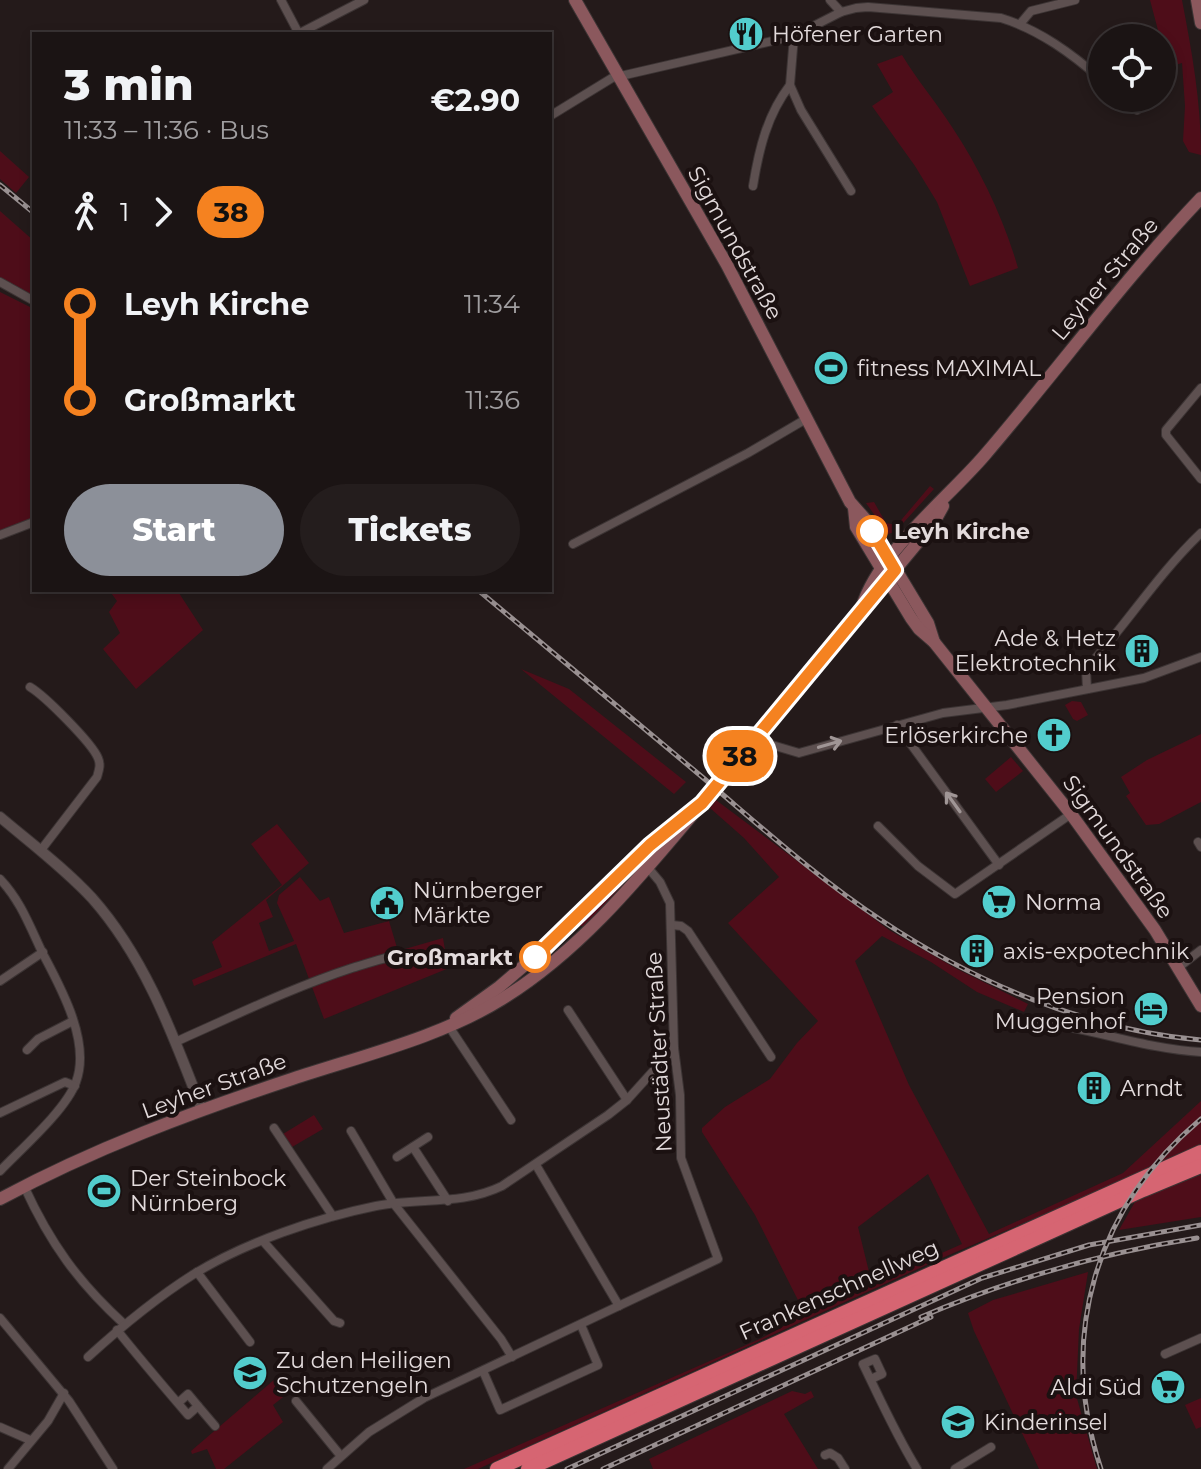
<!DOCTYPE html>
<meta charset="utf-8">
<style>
body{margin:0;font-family:Montserrat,sans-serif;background:#241d1d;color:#f1f3f6;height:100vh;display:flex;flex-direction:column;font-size:30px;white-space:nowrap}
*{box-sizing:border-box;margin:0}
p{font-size:26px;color:#a09ea0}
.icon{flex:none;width:44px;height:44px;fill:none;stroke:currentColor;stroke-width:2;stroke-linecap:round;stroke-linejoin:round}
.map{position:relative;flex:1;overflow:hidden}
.side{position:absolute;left:32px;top:32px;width:520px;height:560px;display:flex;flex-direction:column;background:#1b1414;border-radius:0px;box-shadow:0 4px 12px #0003,0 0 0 2px #393334}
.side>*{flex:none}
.badge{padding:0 16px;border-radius:26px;font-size:28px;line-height:52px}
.tools{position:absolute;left:1088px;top:24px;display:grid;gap:16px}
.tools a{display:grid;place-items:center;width:88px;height:88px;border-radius:50%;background:#1b1414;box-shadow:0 4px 12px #0003,0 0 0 2px #393334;font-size:40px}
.map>.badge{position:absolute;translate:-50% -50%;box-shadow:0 0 0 4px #fff}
.legs{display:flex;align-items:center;gap:12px;height:88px;padding:0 32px;font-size:26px}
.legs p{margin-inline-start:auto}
.overview{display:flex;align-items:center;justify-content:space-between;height:136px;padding:0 32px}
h1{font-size:44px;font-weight:800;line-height:60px}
.action{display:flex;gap:16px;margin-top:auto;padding:16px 32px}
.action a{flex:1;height:92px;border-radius:48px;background:#8c9099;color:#fff;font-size:32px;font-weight:800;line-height:92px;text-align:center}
.action a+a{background:#241d1d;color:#f1f3f6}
ul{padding:0 32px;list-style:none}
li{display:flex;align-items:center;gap:28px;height:96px;font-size:30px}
li i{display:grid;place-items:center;width:12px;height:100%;margin:0 10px;background:currentColor}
li i::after{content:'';width:20px;height:20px;margin:-10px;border:6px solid;border-radius:50%;background:#1b1414}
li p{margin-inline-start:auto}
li:first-child i{background:linear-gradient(#0000 50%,currentColor 0)}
li:last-child i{background:linear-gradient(currentColor 50%,#0000 0)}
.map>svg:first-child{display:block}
.green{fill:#4e0d19;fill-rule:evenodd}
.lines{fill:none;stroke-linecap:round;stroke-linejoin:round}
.minor-casing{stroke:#3c3434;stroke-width:10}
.tertiary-casing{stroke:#3c3434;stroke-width:12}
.secondary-casing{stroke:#3c3434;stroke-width:14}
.trunk-casing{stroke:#3c3434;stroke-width:16}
.minor{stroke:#5d5050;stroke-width:8}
.tertiary{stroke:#5d5050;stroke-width:10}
.secondary{stroke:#8b585d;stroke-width:12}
.trunk{stroke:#d66572;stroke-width:14}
.rail-casing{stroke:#999091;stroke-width:5}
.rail{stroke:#1b1111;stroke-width:2;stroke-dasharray:6;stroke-linecap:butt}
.oneway{stroke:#a09696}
.line-1-casing{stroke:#fff;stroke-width:18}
.line-1{stroke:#f58220;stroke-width:12}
.stop-1-dot{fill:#fff;stroke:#f58220;stroke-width:4}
.labels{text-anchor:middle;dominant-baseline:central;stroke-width:8;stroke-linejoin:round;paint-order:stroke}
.poi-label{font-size:22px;fill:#e3dbdc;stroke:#1b1111;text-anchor:start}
.street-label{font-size:22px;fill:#e3dbdc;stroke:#1b1111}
.stop-label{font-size:22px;font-weight:bold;fill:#e3dbdc;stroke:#1b1111;text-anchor:start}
</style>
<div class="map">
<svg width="1201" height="1469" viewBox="0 0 1201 1469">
<rect width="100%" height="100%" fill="#241a1a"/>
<g class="green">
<path d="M1150,0h32c10,52 19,102 19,155l-12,-3 -6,-11 2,-35 -3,-43 -20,6v-31h-20l17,-4z"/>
<path d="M902,55c15,25 34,47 50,72 28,42 52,92 66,141l-48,18 -33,-84 -22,-36 -43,-60 21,-14 -16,-28z"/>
<path d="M0,151l29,26 -13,16 -16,-14z"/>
<path d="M0,211l34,30v56l-34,-18z"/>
<path d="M0,292l34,17v209l-34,13z"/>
<path d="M930,486l4,3 -39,43 -7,2 -22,-31 8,-1 12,21 11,2z"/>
<path d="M109,590h68l26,40 -67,59 -33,-40 17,-16 -11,-21 8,-11z"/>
<path d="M521,669l48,20 117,93 -12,12z"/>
<path d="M1072,701l9,1 7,13 -11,6 -4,-2 -8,-14z"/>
<path d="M1201,734v68l-42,22 -13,1 -20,-29 4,-3 -9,-16 26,-17z"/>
<path d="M1011,757l12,14 -27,21 -11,-13z"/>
<path d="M716,800l173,130 68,39 71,35 -4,8 -47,-20 -46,-30 -49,-26 -27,25 54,124 80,149 134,-61 78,-72v46l-259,111 -464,211h-14l298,-131 43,-24 -50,-99 -53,-83v-4l23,-21 45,-28 27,-36 21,-22 -90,-98 51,-46 -35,-39 -34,-30zM928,1174l34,70 -90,40 -14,-57z"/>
<path d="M277,824l32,39 -43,37 7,17 -14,6 10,28 25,-10 -17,-38 2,-8 21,-18 20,24 9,-4 15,36 45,-12 9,30 45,-13 2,12 9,16 -130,53 -28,-75 -102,42 -2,-6 30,-13 -10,-25 70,-57 -31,-41z"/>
<path d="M635,869l2,4 -53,54 -5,-2v-3l49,-50z"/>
<path d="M314,1115l9,14 -31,18 -9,-13z"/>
<path d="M1201,1174v43l-82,13 17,-30z"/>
<path d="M1088,1272l-9,57 -3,66 21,74h-58l-65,-138 -6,-18 25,-13z"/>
<path d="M275,1379l12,15 -14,11 10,17 -59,47h-8l-9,-20 -15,5 -1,-3z"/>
<path d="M792,1391l13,3 6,-3 3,6 -30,17 34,55h-165l-4,-10z"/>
<path d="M1201,1398v29l-5,2 -11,-24z"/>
</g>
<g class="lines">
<defs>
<g id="minor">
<path d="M281,0l18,34"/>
<path d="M830,0l11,12"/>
<path d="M1020,24l11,-13 44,-11"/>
<path d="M298,34l66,-34"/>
<path d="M794,36l-4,49 11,25 50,81"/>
<path d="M1123,98l14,12"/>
<path d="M550,116l62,-38 182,-42 47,-24 15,-4 12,-1 133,11c39,12 71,36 101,62"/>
<path d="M753,186c6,-37 14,-71 37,-101"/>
<path d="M0,282l34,19"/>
<path d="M1201,388l-35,42v5l35,44"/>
<path d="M0,535l34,-13"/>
<path d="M573,544l175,-91 58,-34"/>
<path d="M30,687c15,9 62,56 68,71 3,7 1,12 -1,19l-56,73"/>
<path d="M1087,689l-1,-20c40,-44 72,-95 115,-136"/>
<path d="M897,725l102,140"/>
<path d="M758,734l14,11 27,8 144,-40 64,-8 137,-27 57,-21"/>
<path d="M878,826l40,40 37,28 116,-80"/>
<path d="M1198,842l3,5"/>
<path d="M0,879c21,22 30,48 43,75 18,34 48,88 33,128 -10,28 -55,67 -76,89"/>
<path d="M672,925l9,1 7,5 83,126"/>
<path d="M1179,967l22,-17"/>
<path d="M0,981l43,-29"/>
<path d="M568,1010l59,90"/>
<path d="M1037,1022c55,6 108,27 164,30"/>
<path d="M448,1025l63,95"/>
<path d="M175,1042c59,-26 116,-54 177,-74 18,-5 35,-12 54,-14"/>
<path d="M27,1050l11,-11 35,-18"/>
<path d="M0,1113l65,-31 10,4"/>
<path d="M274,1128l58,87"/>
<path d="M351,1131l43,73 107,135 11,18"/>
<path d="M413,1147l35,54"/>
<path d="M397,1157l31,-20"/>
<path d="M536,1165l83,141"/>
<path d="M24,1186c26,57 54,96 100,138"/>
<path d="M263,1241l71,80 6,2"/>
<path d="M197,1272l53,70"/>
<path d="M0,1318l69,83 44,68"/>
<path d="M117,1330c23,29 47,57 71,85l10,-9 -10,-12 -10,9"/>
<path d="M1165,1354l36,-16"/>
<path d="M88,1357c34,-31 68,-59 106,-83 52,-32 123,-56 182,-68 43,-9 85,0 126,-20l106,-71 19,-15 47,-52"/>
<path d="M483,1371l17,39 98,-45 -17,-40"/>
<path d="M871,1379l11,-5 -7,-15 -12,5c17,35 33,71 54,105"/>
<path d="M296,1401l44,54"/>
<path d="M198,1406l17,20"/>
<path d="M0,1427l30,13"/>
<path d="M825,1455l5,-2 8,5 7,11"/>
<path d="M8,1469l40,-48 16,-28"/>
<path d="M327,1469l42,-37 55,-34 294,-139 -37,-101 -1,-63 -6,-47 -4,-145 -10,-21 -21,-25"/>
<path d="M955,1469l36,-22"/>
</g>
<path id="tertiary" d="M0,817c32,27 64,51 92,81 54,61 81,137 110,212"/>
<g id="secondary">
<path d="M575,0l152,265 123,237 16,18 62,103 6,19"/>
<path d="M1197,0l4,23"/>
<path d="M854,508l2,19 55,91 8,11 15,13 137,172 84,116 46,76"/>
<path d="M862,607c16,-54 85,-108 122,-151 73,-85 140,-177 217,-258"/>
<path d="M719,782l214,-258 10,-18"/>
<path d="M456,1018l43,-31 41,-35 110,-107 35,-29"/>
<path d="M0,1199c93,-50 192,-87 292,-120 69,-23 149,-42 210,-80 83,-51 145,-131 207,-204"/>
</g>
<g id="trunk">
<path d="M497,1469l704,-317"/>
<path d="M528,1469l615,-279 58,-24"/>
</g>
</defs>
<use href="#minor" class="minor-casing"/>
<use href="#tertiary" class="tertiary-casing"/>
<use href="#secondary" class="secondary-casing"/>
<use href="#trunk" class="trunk-casing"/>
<use href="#minor" class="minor"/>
<use href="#tertiary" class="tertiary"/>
<use href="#secondary" class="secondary"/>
<use href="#trunk" class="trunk"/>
<defs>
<g id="rail">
<path d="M0,185l34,28"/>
<path d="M478,590c74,62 149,124 223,186 58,49 116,102 180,144 94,63 206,110 320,120"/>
<path d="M921,1317c89,-38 181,-64 276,-79"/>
<path d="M567,1469l415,-191 107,-33 112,-20"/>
<path d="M603,1469l328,-152"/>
<path d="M1101,1469c-44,-132 -6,-261 100,-350"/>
</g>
</defs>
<use href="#rail" class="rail-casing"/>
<use href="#rail" class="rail"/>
</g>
<defs><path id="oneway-shaft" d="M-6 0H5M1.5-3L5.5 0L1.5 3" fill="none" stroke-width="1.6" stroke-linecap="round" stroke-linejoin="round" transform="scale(2)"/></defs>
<g class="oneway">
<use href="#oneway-shaft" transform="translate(830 744) rotate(-16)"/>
<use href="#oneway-shaft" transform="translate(953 802) rotate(-126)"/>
</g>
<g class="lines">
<defs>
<path id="line-1" d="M535,957l115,-112 52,-42 193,-233 -23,-39"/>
</defs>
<use href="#line-1" class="line-1-casing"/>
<use href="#line-1" class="line-1"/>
</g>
<defs>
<symbol id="restaurant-disc" viewBox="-11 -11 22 22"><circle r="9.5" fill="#52cdcd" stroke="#1b1111"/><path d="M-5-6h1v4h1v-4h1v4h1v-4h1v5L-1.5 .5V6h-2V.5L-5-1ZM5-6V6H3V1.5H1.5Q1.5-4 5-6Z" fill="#111"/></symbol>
<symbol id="stadium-disc" viewBox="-11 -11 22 22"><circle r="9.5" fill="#52cdcd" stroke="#1b1111"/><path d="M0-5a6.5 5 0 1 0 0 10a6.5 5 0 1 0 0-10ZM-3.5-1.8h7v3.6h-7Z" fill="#111"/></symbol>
<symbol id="building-disc" viewBox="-11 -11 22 22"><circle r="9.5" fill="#52cdcd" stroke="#1b1111"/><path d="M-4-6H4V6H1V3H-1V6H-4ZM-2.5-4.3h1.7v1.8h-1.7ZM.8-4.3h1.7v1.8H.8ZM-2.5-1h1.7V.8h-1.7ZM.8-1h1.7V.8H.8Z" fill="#111"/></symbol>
<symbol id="church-disc" viewBox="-11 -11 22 22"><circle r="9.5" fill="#52cdcd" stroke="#1b1111"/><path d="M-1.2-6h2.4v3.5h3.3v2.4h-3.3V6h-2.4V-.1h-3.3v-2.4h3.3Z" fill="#111"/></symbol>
<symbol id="supermarket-disc" viewBox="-11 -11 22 22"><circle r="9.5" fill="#52cdcd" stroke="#1b1111"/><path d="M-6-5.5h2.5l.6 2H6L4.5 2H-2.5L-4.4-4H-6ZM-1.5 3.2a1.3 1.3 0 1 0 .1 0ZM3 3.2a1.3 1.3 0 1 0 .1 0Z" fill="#111"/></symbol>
<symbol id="civic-disc" viewBox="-11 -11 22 22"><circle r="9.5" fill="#52cdcd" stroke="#1b1111"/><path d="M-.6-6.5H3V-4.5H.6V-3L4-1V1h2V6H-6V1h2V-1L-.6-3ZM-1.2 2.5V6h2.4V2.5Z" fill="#111"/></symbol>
<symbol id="hotel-disc" viewBox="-11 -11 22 22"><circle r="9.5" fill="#52cdcd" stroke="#1b1111"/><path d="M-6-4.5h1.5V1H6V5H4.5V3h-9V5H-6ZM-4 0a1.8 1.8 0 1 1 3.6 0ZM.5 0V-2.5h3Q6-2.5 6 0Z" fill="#111"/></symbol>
<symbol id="school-disc" viewBox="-11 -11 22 22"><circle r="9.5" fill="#52cdcd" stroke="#1b1111"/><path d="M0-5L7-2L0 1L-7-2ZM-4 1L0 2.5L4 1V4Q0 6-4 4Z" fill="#111"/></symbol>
</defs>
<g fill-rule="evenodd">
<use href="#restaurant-disc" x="726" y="14" width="40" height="40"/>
<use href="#stadium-disc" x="811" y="348" width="40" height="40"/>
<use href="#building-disc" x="1122" y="631" width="40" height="40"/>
<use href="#church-disc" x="1034" y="715" width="40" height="40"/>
<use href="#supermarket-disc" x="979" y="882" width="40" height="40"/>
<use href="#civic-disc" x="367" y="883" width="40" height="40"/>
<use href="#building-disc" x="957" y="931" width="40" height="40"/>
<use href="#hotel-disc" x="1131" y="989" width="40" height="40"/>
<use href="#building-disc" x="1074" y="1068" width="40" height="40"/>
<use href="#stadium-disc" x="84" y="1171" width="40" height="40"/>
<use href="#school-disc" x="230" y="1353" width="40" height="40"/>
<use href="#supermarket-disc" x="1148" y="1367" width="40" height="40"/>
<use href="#school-disc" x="938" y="1402" width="40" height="40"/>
</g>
<g class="stop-1-dot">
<circle cx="872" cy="531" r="14"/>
<circle cx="535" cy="957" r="14"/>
</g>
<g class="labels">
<g class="poi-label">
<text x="772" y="34">Höfener Garten</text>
<text x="857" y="368">fitness MAXIMAL</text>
<text x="1116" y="638" text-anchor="end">Ade &amp; Hetz<tspan x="1116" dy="25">Elektrotechnik</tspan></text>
<text x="1028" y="735" text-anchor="end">Erlöserkirche</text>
<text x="413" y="890">Nürnberger<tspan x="413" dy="25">Märkte</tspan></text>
<text x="1025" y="902">Norma</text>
<text x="1003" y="951">axis-expotechnik</text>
<text x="1125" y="996" text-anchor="end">Pension<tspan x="1125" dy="25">Muggenhof</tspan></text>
<text x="1120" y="1088">Arndt</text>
<text x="130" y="1178">Der Steinbock<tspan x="130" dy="25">Nürnberg</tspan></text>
<text x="276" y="1360">Zu den Heiligen<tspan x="276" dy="25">Schutzengeln</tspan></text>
<text x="1142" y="1387" text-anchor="end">Aldi Süd</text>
<text x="984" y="1422">Kinderinsel</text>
</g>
<g class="street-label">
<text transform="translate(735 243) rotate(61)">Sigmundstraße</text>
<text transform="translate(1105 279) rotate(-50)">Leyher Straße</text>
<text transform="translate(1118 847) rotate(54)">Sigmundstraße</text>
<text transform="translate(659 1052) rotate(-93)">Neustädter Straße</text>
<text transform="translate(214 1086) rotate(-20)">Leyher Straße</text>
<text transform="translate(839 1290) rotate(-24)">Frankenschnellweg</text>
</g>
<g class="stop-label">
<text x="894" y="531">Leyh Kirche</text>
<text x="513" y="957" text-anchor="end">Großmarkt</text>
</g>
</g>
</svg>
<div class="tools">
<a><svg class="icon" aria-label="locate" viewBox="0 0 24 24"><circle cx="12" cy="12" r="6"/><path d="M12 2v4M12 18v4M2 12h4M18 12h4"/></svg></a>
</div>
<b class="badge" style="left:740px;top:756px;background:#f58220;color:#111">38</b>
<section class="side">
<div class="overview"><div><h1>3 min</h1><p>11:33 – 11:36 · Bus</p></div><b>€2.90</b></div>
<div class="legs"><svg class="icon" aria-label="walk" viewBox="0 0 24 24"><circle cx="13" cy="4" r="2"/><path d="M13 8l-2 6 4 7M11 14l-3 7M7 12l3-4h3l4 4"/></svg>1<svg class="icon" aria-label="forward" viewBox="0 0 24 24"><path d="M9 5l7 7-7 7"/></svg><b class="badge" style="background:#f58220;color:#111">38</b></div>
<ul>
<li><i style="color:#f58220"></i><b>Leyh Kirche</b><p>11:34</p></li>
<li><i style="color:#f58220"></i><b>Großmarkt</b><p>11:36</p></li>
</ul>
<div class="action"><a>Start</a><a>Tickets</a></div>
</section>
</div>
